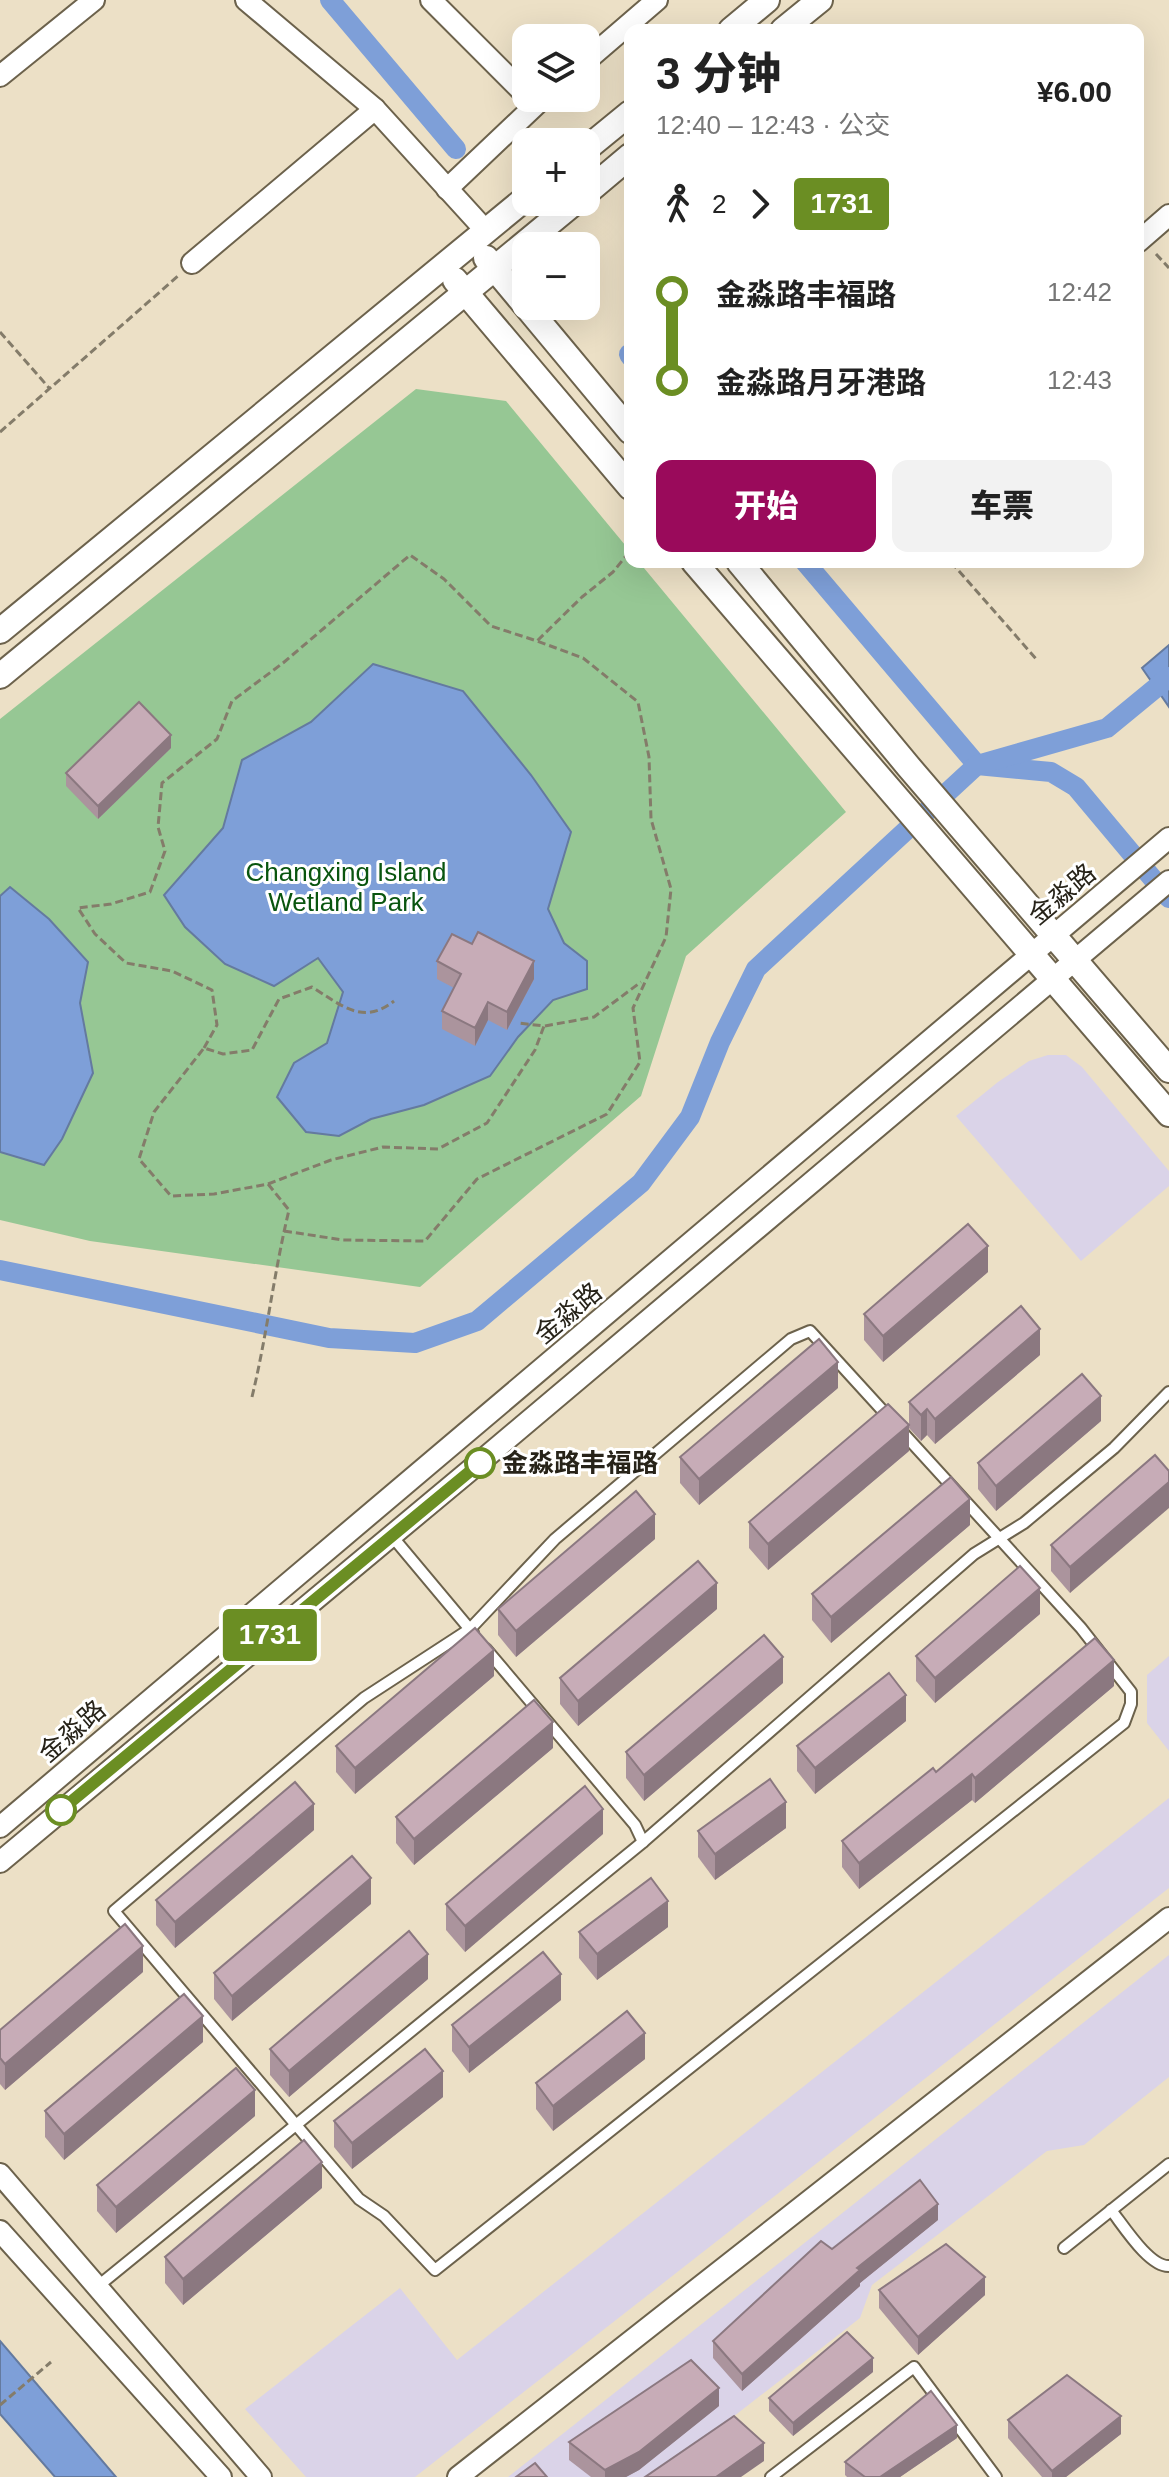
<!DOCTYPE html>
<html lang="zh">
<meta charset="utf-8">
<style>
body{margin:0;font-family:Helvetica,"Noto Sans SC",sans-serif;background:#f2f2f2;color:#222;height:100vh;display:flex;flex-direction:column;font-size:30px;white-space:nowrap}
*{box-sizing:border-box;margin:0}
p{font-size:26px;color:#767676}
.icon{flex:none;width:44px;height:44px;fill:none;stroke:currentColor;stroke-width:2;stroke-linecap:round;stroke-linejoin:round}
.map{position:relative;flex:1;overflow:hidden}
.details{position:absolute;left:624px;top:24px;width:520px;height:544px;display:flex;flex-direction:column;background:#fff;border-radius:16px;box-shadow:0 8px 32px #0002}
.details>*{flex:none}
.badge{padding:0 16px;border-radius:6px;font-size:28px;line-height:52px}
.tools{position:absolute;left:512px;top:24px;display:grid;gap:16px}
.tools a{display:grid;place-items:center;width:88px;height:88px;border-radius:16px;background:#fff;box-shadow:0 8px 32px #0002;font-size:40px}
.map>.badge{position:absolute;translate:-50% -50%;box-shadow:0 0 0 4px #fff}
.legs{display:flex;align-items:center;gap:12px;height:88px;padding:0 32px;font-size:26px}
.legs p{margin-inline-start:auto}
.headline{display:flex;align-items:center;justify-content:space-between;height:136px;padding:0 32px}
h1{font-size:44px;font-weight:800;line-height:60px}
.cta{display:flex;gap:16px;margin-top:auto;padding:16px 32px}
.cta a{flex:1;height:92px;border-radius:16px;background:#9a0a5b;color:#fff;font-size:32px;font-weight:800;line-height:92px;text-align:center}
.cta a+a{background:#f2f2f2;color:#222}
ul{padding:0 32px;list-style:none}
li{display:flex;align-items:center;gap:28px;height:88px;font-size:30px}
li i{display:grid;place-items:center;width:12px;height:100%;margin:0 10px;background:currentColor}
li i::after{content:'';width:20px;height:20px;margin:-10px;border:6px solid;border-radius:50%;background:#fff}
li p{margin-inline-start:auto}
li:first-child i{background:linear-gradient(#0000 50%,currentColor 0)}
li:last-child i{background:linear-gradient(currentColor 50%,#0000 0)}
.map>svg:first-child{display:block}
.commercial{fill:#dad3e8}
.green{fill:#96c794}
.water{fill:#7e9fd8;stroke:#647a9f;stroke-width:2}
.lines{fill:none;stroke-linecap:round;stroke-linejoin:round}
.canal{stroke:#7e9fd8;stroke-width:20}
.service-casing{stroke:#6c624c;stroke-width:14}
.minor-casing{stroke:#6c624c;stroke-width:24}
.tertiary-casing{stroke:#6c624c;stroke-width:28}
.path{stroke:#847c6a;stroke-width:3;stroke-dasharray:8 4;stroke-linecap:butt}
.service{stroke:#fff;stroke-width:10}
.minor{stroke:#fff;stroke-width:20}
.tertiary{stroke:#fff;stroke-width:24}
.wall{fill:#ab949d}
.shaded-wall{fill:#8b7880}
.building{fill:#c7acb7;stroke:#8b7880;stroke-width:2}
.line-1-casing{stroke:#fff;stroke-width:18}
.line-1{stroke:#6b8e23;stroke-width:12}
.stop-1-dot{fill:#fff;stroke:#6b8e23;stroke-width:4}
.labels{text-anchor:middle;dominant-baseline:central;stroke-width:6;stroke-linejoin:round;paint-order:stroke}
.park-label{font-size:26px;fill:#09550f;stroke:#fff}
.street-label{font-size:26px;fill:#272319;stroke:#fff}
.stop-label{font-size:26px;font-weight:bold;fill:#272319;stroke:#fff;text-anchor:start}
</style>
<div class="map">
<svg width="1169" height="2477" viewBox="0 0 1169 2477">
<rect width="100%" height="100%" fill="#ece0c6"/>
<g class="commercial">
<path d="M1048,1055h18l16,12 87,104v15l-88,75 -125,-145 42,-34 31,-21z"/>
<path d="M1169,1656v95l-22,-28v-48z"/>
<path d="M1169,1798v90l-754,589h-109l-61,-68 155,-121 57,72z"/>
<path d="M1169,1955v122l-85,68 -37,6 -175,134 -12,33 -204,159h-148z"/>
</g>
<path class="green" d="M416,389l90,12 124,150v11h9l207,250 -160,144 -45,140 -221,191 -330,-46 -90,-21v-501z"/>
<g class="water">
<path d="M1169,645v62l-27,-39z"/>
<path d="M373,664l90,27 68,84 40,57 -23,77 16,34 23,18v28l-34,11 -35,37 -28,39 -66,29 -53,14 -32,17 -33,-4 -29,-35 17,-34 33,-20 16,-51 -25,-34 -44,28 -49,-22 -40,-37 -21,-32 59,-67 19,-68 69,-38z"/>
<path d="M10,887l39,32 39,43 -8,41 13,70 -31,66 -18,26 -44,-13v-256z"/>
<path d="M0,2341l116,136h-61l-55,-63z"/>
</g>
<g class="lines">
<g class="canal">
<path d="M330,0l126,149"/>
<path d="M629,354l1,2"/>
<path d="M805,562l172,203 74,7 25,15 93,111"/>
<path d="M0,1270l329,68 86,5 62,-22 164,-138 49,-66 30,-75 36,-73 221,-204 130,-37 62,-51"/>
</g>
<defs>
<g id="service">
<path d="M810,1331l271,297 50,64v12l-7,19 -689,547 -51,-54 -25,-17 -245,-288 250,-213 106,-69 85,-90 236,-200z"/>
<path d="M391,1535l82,98"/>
<path d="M486,1649l149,176 8,17"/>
<path d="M1111,2210c12,15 38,57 58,56"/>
<path d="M1064,2248l105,-84"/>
<path d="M97,2287l546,-445 331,-288 50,-31 90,-75 55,-56"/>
<path d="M771,2477l143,-110 82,110"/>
</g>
<g id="minor">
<path d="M246,0l129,109 111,122"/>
<path d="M431,0l95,95"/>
<path d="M586,61l71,-61"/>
<path d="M0,76l94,-76"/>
<path d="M447,189l96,-91"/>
<path d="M1138,242l31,-27"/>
<path d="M192,263l183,-154"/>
<path d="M0,1827l1169,-989"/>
<path d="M0,1862l480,-400 689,-581"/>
<path d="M0,2174l261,303"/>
<path d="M0,2231l221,246"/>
<path d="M458,2477l711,-559"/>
</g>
<g id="tertiary">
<path d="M731,30l36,-30"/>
<path d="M783,30l37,-30"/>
<path d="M586,149l44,-36"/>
<path d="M586,193l44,-37"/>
<path d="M486,258l144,173"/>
<path d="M455,280l175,207"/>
<path d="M694,562l475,552"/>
<path d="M739,562l169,204 261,304"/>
<path d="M0,631l526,-433"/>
<path d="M0,676l575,-474"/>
</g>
</defs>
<use href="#service" class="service-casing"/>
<use href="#minor" class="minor-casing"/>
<use href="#tertiary" class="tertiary-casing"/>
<g class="path">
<path d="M1156,254l13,14"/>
<path d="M0,332l50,57"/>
<path d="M0,432l178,-156"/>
<path d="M951,562l87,99"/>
<path d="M545,1026l49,-9 47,-35"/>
<path d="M204,1048l13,-23 -5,-35 -40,-19 -46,-8 -31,-29 -17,-26 33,-4 39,-12 15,-41 -7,-24 4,-44 55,-44 15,-38 51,-38 127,-108 34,24 47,47 46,15 45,-44 31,-25 17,-21"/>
<path d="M268,1184l63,-24 52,-13 55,2 49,-26 48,-73 9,-24 -26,-3"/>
<path d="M284,1231l59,9 82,1 52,-62 130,-65 33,-52 -7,-54 33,-71 5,-48 -20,-70 -2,-62 -11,-55 -55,-44 -46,-17"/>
<path d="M252,1397c15,-62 22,-125 37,-187l-21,-26 -54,10 -43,2 -32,-37 15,-47 50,-64 19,6 29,-4 27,-51 33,-12c29,18 51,39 82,14"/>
<path d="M0,2405l51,-43"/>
</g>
<use href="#service" class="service"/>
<use href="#minor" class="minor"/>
<use href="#tertiary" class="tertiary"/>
</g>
<g class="wall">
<path d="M171,748l-73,71 -32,-33v-13z"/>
<path d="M437,961l97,18 -27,51 -19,-10 -13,26 -33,-17v-18l12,-23 -17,-9z"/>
<path d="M988,1272l-105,90 -19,-22v-26z"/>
<path d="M1040,1355l-105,89 -8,-9 -6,6 -12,-13v-26z"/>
<path d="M838,1388l-139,117 -19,-22v-26z"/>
<path d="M1101,1421l-105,90 -18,-22v-26z"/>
<path d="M909,1451l-141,119 -19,-22v-26z"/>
<path d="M1169,1471l-99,122 -19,-22v-26z"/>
<path d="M970,1525l-139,118 -19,-23v-26z"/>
<path d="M655,1539l-139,118 -18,-22v-26z"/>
<path d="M717,1609l-139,117 -18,-22v-26z"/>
<path d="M1040,1614l-105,89 -19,-22v-25z"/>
<path d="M494,1676l-139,118 -19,-22v-26z"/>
<path d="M783,1683l-139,118 -18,-23v-26z"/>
<path d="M1114,1686l-139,117 -3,-3 -113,89 -17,-22v-26l94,-69z"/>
<path d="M906,1721l-91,73 -18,-23v-25z"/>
<path d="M553,1748l-139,117 -18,-22v-26z"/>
<path d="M786,1828l-71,52 -17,-23v-26z"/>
<path d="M314,1830l-139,118 -19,-23v-25z"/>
<path d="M603,1834l-138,118 -19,-22v-26z"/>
<path d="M371,1904l-139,117 -18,-22v-26z"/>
<path d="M668,1927l-71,53 -18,-22v-26z"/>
<path d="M143,1972l-138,118 -5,-6v-54z"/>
<path d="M428,1979l-139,118 -19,-22v-26z"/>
<path d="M561,2000l-92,73 -17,-22v-26z"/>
<path d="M203,2042l-139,118 -19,-23v-26z"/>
<path d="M645,2059l-92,72 -17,-22v-26z"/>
<path d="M443,2097l-91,72 -18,-22v-26z"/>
<path d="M255,2116l-139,117 -19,-22v-26z"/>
<path d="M322,2188l-139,117 -18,-22v-26z"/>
<path d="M938,2220l-78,63v3l-118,105 -29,-33v-17l119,-92z"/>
<path d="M879,2290l106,5 -67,60 -39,-47z"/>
<path d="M873,2372l-80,64 -24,-25v-13z"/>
<path d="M719,2406l-80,64 -13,7h-35l-22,-17v-18z"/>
<path d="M1008,2420l113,14 -55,43h-24l-34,-39z"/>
<path d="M957,2438l-57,39h-53l-2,-2v-13z"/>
</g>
<g class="shaded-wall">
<path d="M171,735v13l-73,71v-13z"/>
<path d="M534,961v18l-27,51v-18z"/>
<path d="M488,1002v18l-13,26v-18z"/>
<path d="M988,1246v26l-105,90v-26z"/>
<path d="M1040,1329v26l-105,89v-25z"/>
<path d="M838,1362v26l-139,117v-26z"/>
<path d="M1101,1396v25l-105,90v-25z"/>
<path d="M927,1409v26l-6,6v-26z"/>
<path d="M909,1425v26l-141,119v-26z"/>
<path d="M1169,1482v26l-99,85v-26z"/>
<path d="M970,1499v26l-139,118v-26z"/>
<path d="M655,1514v25l-139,118v-26z"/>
<path d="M717,1583v26l-139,117v-25z"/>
<path d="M1040,1588v26l-105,89v-25z"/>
<path d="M494,1650v26l-139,118v-26z"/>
<path d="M783,1657v26l-139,118v-26z"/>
<path d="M1114,1660v26l-139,117v-25z"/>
<path d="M906,1695v26l-91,73v-26z"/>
<path d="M553,1722v26l-139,117v-26z"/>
<path d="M972,1774v26l-113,89v-26z"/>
<path d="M786,1802v26l-71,52v-26z"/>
<path d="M314,1804v26l-139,118v-26z"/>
<path d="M603,1809v25l-138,118v-26z"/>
<path d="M371,1878v26l-139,117v-25z"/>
<path d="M668,1901v26l-71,53v-26z"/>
<path d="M143,1946v26l-138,118v-26z"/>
<path d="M428,1954v25l-139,118v-26z"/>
<path d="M561,1974v26l-92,73v-26z"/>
<path d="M203,2016v26l-139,118v-26z"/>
<path d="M645,2033v26l-92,72v-25z"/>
<path d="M443,2071v26l-91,72v-26z"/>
<path d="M255,2090v26l-139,117v-26z"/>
<path d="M322,2162v26l-139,117v-26z"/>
<path d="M938,2204v16l-78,63v3l-118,105v-17l115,-106z"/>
<path d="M985,2277v18l-67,60v-18z"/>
<path d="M873,2358v14l-80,64v-13z"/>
<path d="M719,2388v18l-80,64 -13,7h-21v-7z"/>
<path d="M1121,2416v18l-55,43h-14v-6z"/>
<path d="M957,2425v13l-57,39h-20z"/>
<path d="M764,2443v18l-23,16h-25z"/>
</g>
<g class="building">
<path d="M139,702l32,33 -73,71 -32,-33z"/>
<path d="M478,932l56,29 -27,51 -19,-10 -13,26 -33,-17 19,-37 -24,-13 15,-27 20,10z"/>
<path d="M968,1224l20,22 -105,90 -19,-22z"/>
<path d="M1021,1306l19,23 -105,90 -8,-10 -6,6 -12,-13z"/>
<path d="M819,1339l19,23 -139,117 -19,-22z"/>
<path d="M1082,1374l19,22 -105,90 -18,-23z"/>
<path d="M888,1404l21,21 -141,119 -19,-22z"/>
<path d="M1155,1455l14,16v11l-99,85 -19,-22z"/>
<path d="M951,1477l19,22 -139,118 -19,-23z"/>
<path d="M636,1491l19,23 -139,117 -18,-22z"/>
<path d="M698,1561l19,22 -139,118 -18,-23z"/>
<path d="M1020,1566l20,22 -105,90 -19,-22z"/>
<path d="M475,1628l19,22 -139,118 -19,-22z"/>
<path d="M764,1635l19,22 -139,118 -18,-23z"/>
<path d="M1095,1638l19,22 -139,118 -3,-4 -113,89 -17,-22 91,-73 3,4z"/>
<path d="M889,1673l17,22 -91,73 -18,-22z"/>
<path d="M534,1700l19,22 -139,117 -18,-22z"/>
<path d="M770,1779l16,23 -71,52 -17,-23z"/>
<path d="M295,1782l19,22 -139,118 -19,-22z"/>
<path d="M585,1786l18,23 -138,117 -19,-22z"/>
<path d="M352,1856l19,22 -139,118 -18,-23z"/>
<path d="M651,1878l17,23 -71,53 -18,-22z"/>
<path d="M125,1924l18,22 -138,118 -5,-6v-28z"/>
<path d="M409,1931l19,23 -139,117 -19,-22z"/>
<path d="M543,1952l18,22 -92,73 -17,-22z"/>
<path d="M184,1994l19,22 -139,118 -19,-23z"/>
<path d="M627,2011l18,22 -92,73 -17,-23z"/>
<path d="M425,2049l18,22 -91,72 -18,-22z"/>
<path d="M236,2068l19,22 -139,117 -19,-22z"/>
<path d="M304,2140l18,22 -139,117 -18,-22z"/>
<path d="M920,2180l18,24 -81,64 3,2 -118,104 -29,-33 108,-100 11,8z"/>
<path d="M946,2244l39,33 -67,60 -39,-47z"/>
<path d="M847,2332l26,26 -80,65 -24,-25z"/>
<path d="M691,2360l28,28 -80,64 -34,18 -36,-28z"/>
<path d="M1067,2375l54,41 -69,55 -44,-51z"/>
<path d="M931,2391l26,34 -77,52h-15l-20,-15z"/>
<path d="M734,2416l30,27 -48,34h-71z"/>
<path d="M535,2463l12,14h-31z"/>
</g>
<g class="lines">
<defs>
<path id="line-1" d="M61,1810l419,-347"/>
</defs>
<use href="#line-1" class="line-1-casing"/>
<use href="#line-1" class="line-1"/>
</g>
<g class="stop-1-dot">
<circle cx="480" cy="1463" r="14"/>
<circle cx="61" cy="1810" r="14"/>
</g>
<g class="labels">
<g class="park-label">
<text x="346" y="872">Changxing Island<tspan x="346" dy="30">Wetland Park</tspan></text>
</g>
<g class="street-label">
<text transform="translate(1062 894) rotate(-40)">金淼路</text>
<text transform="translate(568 1313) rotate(-40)">金淼路</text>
<text transform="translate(72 1731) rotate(-41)">金淼路</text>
</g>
<g class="stop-label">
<text x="502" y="1463">金淼路丰福路</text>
</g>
</g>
</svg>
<div class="tools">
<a><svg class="icon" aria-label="layers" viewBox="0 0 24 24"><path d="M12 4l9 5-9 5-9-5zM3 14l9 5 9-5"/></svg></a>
<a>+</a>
<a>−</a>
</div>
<b class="badge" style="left:270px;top:1635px;background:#6b8e23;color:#fff">1731</b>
<section class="details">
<div class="headline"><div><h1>3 分钟</h1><p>12:40 – 12:43 · 公交</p></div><b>¥6.00</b></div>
<div class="legs"><svg class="icon" aria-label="walk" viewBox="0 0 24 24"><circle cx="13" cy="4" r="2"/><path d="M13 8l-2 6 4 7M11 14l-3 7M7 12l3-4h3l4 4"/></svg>2<svg class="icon" aria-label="forward" viewBox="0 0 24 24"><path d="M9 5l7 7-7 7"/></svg><b class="badge" style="background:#6b8e23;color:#fff">1731</b></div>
<ul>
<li><i style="color:#6b8e23"></i><b>金淼路丰福路</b><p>12:42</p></li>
<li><i style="color:#6b8e23"></i><b>金淼路月牙港路</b><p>12:43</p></li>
</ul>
<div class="cta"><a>开始</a><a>车票</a></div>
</section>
</div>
